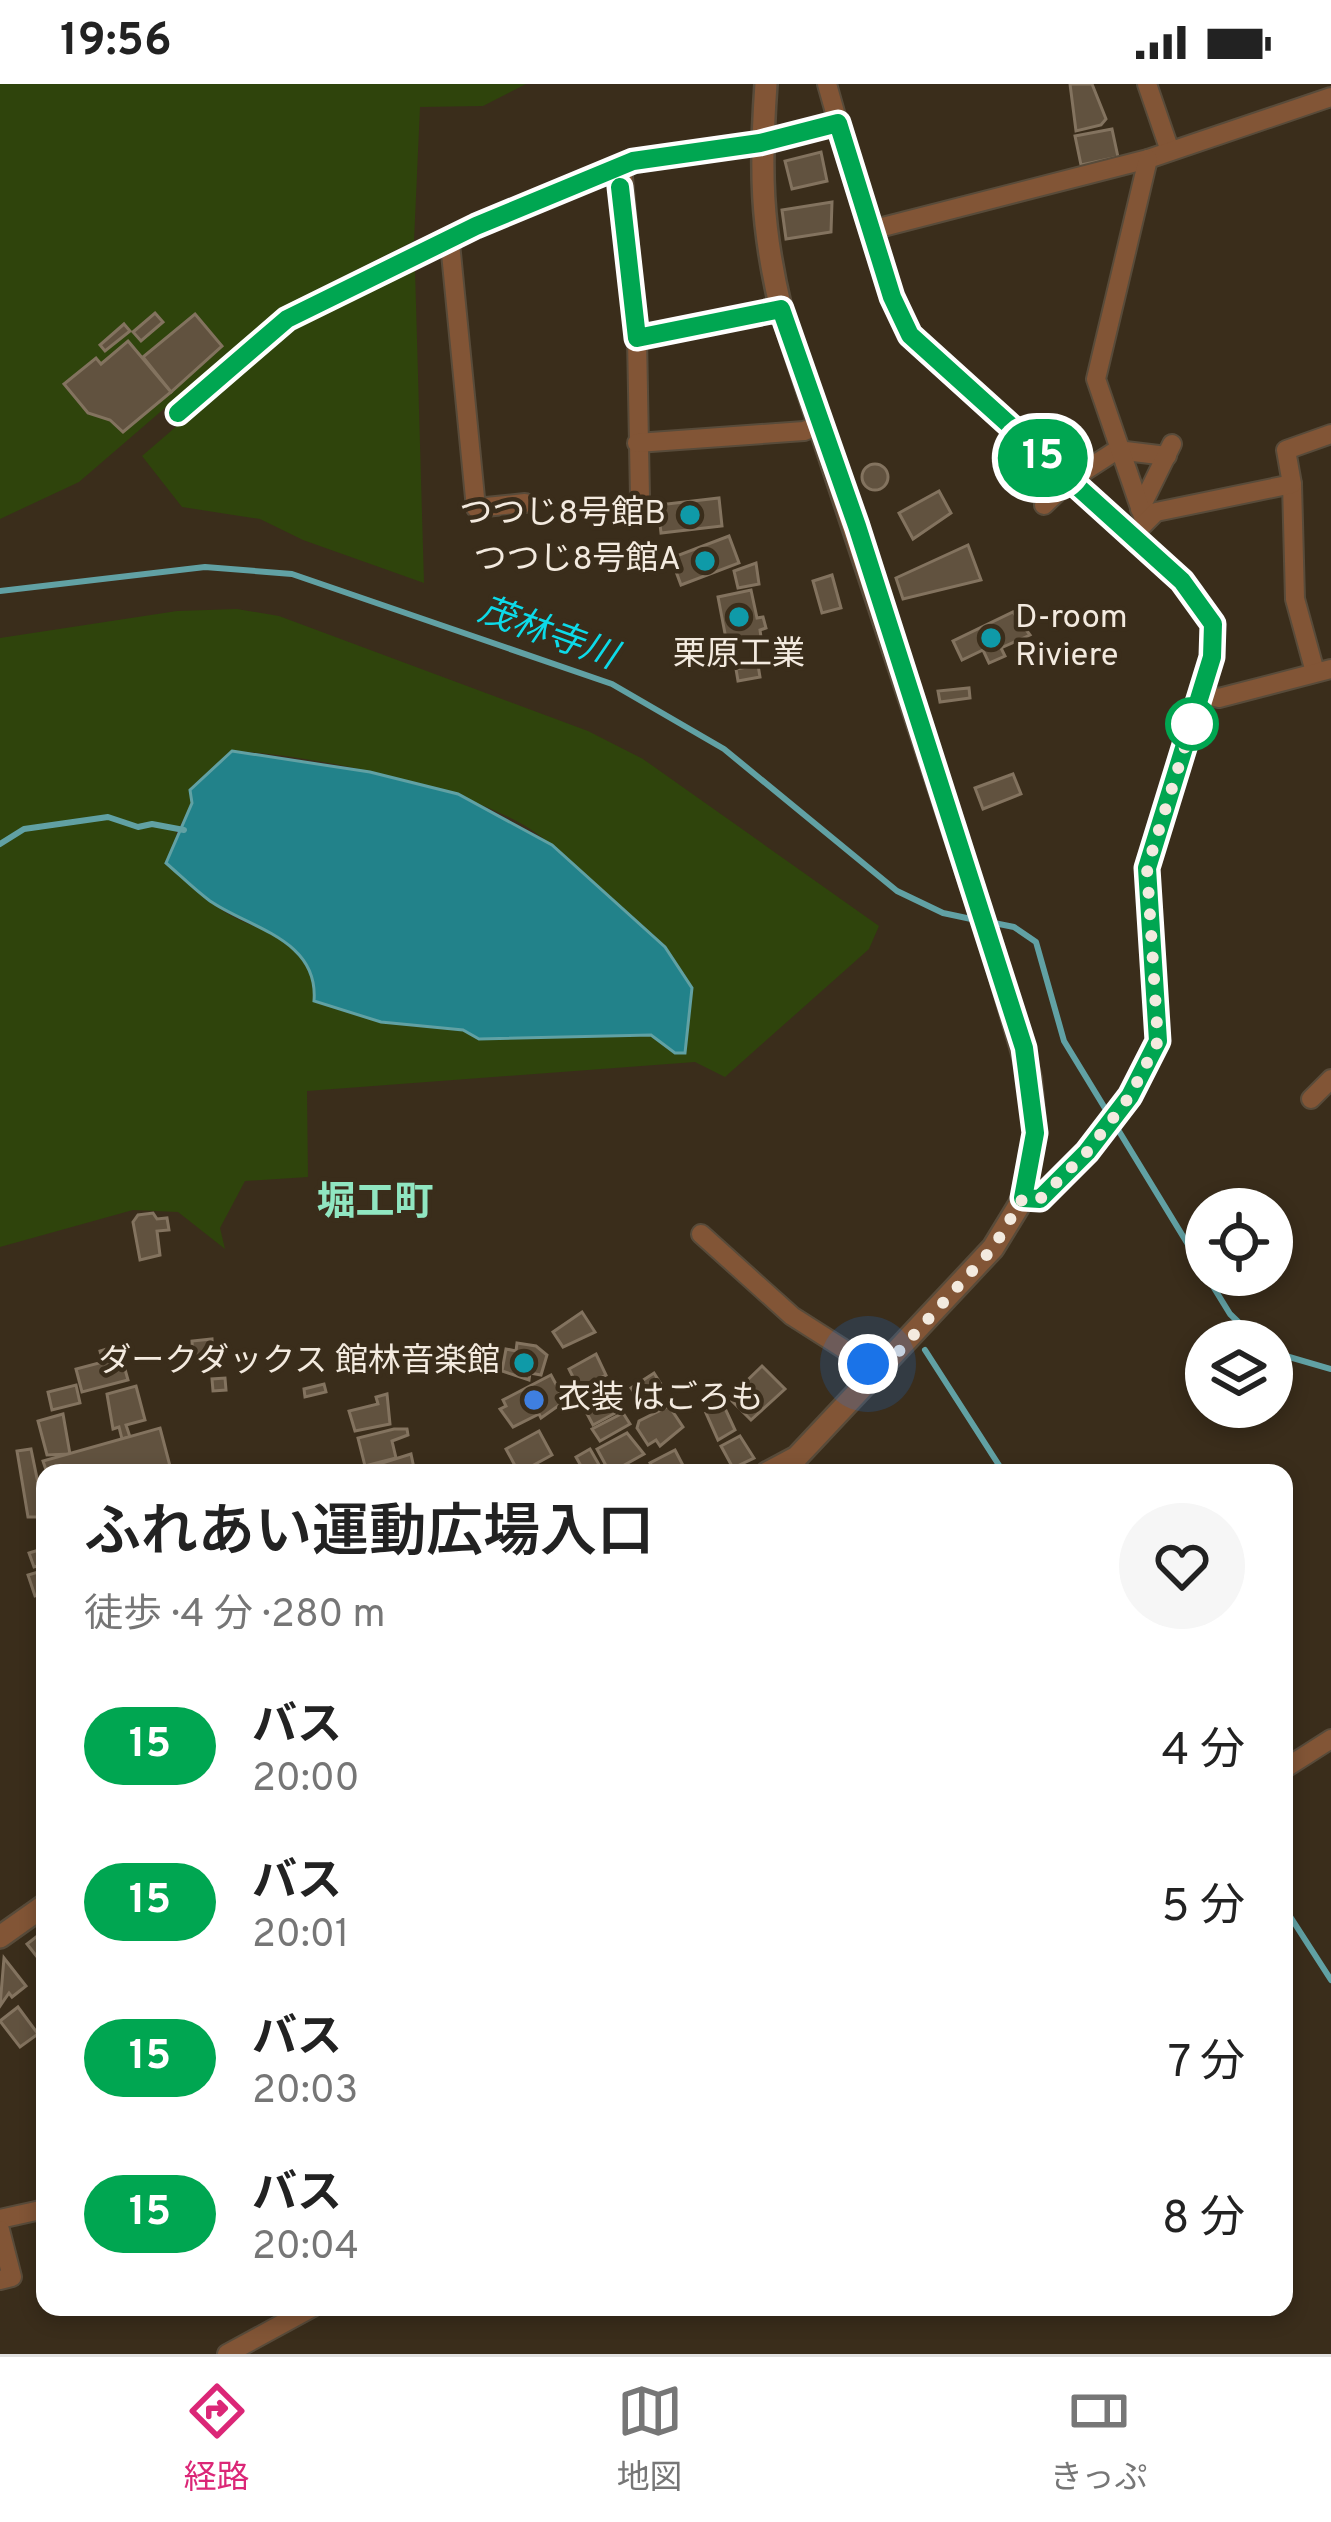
<!DOCTYPE html>
<html lang="ja">
<meta charset="utf-8">
<style>
body{margin:0;font-family:Overpass,"Noto Sans JP",sans-serif;background:#f6f6f6;color:#222;height:100vh;display:flex;flex-direction:column;font-size:45px;white-space:nowrap}
*{box-sizing:border-box;margin:0}
p{font-size:39px;color:#767676}
.icon{flex:none;width:66px;height:66px;fill:none;stroke:currentColor;stroke-width:2;stroke-linecap:round;stroke-linejoin:round}
.map{position:relative;flex:1;overflow:hidden}
.side{position:absolute;left:36px;top:1380px;width:1257px;height:852px;display:flex;flex-direction:column;background:#fff;border-radius:24px;box-shadow:0 6px 18px #0003}
.side>*{flex:none}
.badge{padding:0 24px;border-radius:39px;font-size:42px;line-height:78px}
.buttons{position:absolute;left:1185px;top:1104px;display:grid;gap:24px}
.buttons a{display:grid;place-items:center;width:108px;height:108px;border-radius:50%;background:#fff;box-shadow:0 6px 18px #0003;font-size:60px}
.you{position:absolute;width:60px;height:60px;margin:-30px;border:9px solid #fff;border-radius:50%;background:#1a73e8;box-shadow:0 0 0 18px #1a73e833}
.map>.badge{position:absolute;translate:-50% -50%;box-shadow:0 0 0 6px #fff}
.round{display:grid;place-items:center;flex:none;width:126px;height:126px;border-radius:63px;background:#f6f6f6}
.overview{display:flex;align-items:center;justify-content:space-between;height:204px;padding:0 48px}
h1{font-size:57px;font-weight:600;line-height:90px}
ul{padding:0;list-style:none}
li{display:flex;align-items:center;gap:36px;height:156px;padding:0 48px}
li div{flex:1}
li b{display:block;font-size:45px}
li em{font-style:normal}
li .badge{min-width:132px;font-weight:700;text-align:center}
.status{display:flex;justify-content:space-between;align-items:center;height:84px;padding:0 60px;background:#fff;direction:ltr}
.status svg{height:33px;fill:currentColor}
.tab-bar{display:flex;justify-content:space-around;align-items:center;height:168px;border-top:3px solid #e0e0e0;background:#fff;font-size:33px;color:#767676}
.tab-bar a{display:grid;justify-items:center;gap:6px}
.tab-bar .selected{color:#db2777}
.map>svg:first-child{display:block}
.green{fill:#2f440c;fill-rule:evenodd}
.water{fill:#22828a;stroke:#61a1a4;stroke-width:3}
.lines{fill:none;stroke-linecap:round;stroke-linejoin:round}
.stream{stroke:#61a1a4;stroke-width:6}
.building{fill:#61523f;stroke:#83735f;stroke-width:3}
.minor-casing{stroke:#584b3a;stroke-width:22}
.tertiary-casing{stroke:#584b3a;stroke-width:26}
.minor{stroke:#825536;stroke-width:18}
.tertiary{stroke:#825536;stroke-width:21}
.line-casing{stroke:#fff;stroke-width:27}
.line{stroke:#00a651;stroke-width:18}
.walk{stroke:#f3eadf;stroke-width:12;stroke-dasharray:0 21.6}
.culture-dot{fill:#0f9aa8;stroke:#3a2d1b;stroke-width:4.5}
.stop-dot{fill:#fff;stroke:#00a651;stroke-width:6}
.shop-dot{fill:#3f7fe0;stroke:#3a2d1b;stroke-width:4.5}
.labels{text-anchor:middle;dominant-baseline:central;stroke-width:9;stroke-linejoin:round;paint-order:stroke}
.poi-label{font-size:33px;fill:#f3eadf;stroke:#3a2d1b;text-anchor:end}
.water-label{font-size:36px;font-style:italic;fill:#0ddae8;stroke:#3a2d1b}
.quarter-label{font-size:39px;font-weight:bold;fill:#90e6c1;stroke:#3a2d1b}
</style>
<div class="status"><b>19:56</b><svg viewBox="0 0 49 12"><path d="M0 12V9h3v3zM5 12V6h3v6zM10 12V3h3v9zM15 12V0h3v12zM26 1h20v11H26zM47 4h2v5h-2z"/></svg></div>
<div class="map">
<svg width="1331" height="2270" viewBox="0 0 1331 2270">
<rect width="100%" height="100%" fill="#3a2d1b"/>
<g class="green">
<path d="M0,0h526l-43,22 -63,1 -6,134 -132,66 -203,175 -79,37z"/>
<path d="M415,186l9,313 -121,-43 -43,-21 -78,-12 -40,-51 151,-130z"/>
<path d="M237,525l42,7 309,115 55,28 236,167 -10,23 -144,128 -30,-15 -388,29 1,86 -63,4 -25,47 5,21 -47,-37 -45,-2 -133,37v-609l177,-27zM232,667c79,3 267,40 322,97 48,49 91,121 133,177l-2,27 -10,1 -24,-18 -172,4 -16,-9 -82,-8 -66,-21c1,-74 -72,-66 -104,-100 -15,-16 -24,-48 -35,-68l16,-30 -1,-13z"/>
</g>
<path class="water" d="M232,667l138,21 88,22 94,51 113,102 27,41 -7,65h-10l-24,-18 -172,4 -16,-9 -82,-8 -67,-21c5,-62 -65,-73 -104,-100 -15,-11 -29,-25 -44,-38l26,-60 -2,-13z"/>
<g class="lines">
<g class="stream">
<path d="M0,507l205,-24 87,7 320,110 112,65 173,142 46,22 33,7"/>
<path d="M0,760l24,-15 84,-12 30,10 14,-3 32,6"/>
<path d="M989,838l25,5 22,15 28,99 142,233"/>
<path d="M1206,1191l24,39 28,27"/>
<path d="M925,1266l79,123"/>
<path d="M1272,1268l59,17"/>
<path d="M1284,1823l47,73"/>
</g>
</g>
<g class="building">
<path d="M1070,0h22l14,35 -5,6 -25,6z"/>
<path d="M1112,45l6,28 -37,8 -6,-29z"/>
<path d="M821,68l6,29 -35,8 -7,-28z"/>
<path d="M832,118l-1,30 -45,7 -4,-29z"/>
<path d="M155,229l8,9 -22,19 -8,-9z"/>
<path d="M195,230l27,32 -51,46 -28,-35z"/>
<path d="M124,240l6,7 -25,20 -5,-6z"/>
<path d="M128,257l43,51 -48,40 -13,-12 -22,-7 -24,-29 32,-26 5,6z"/>
<circle cx="875" cy="393" r="13"/>
<path d="M939,407l12,22 -38,26 -14,-26z"/>
<path d="M719,414l3,28 -61,7 -3,-28z"/>
<path d="M729,452l10,27 -58,22 -10,-27z"/>
<path d="M968,461l13,35 -78,19 -7,-21z"/>
<path d="M756,479l3,21 -21,4 -4,-17z"/>
<path d="M832,491l9,33 -19,5 -9,-32z"/>
<path d="M751,506l6,28 6,-1 3,11 -6,2 1,7 -34,7 -9,-47z"/>
<path d="M1013,528l17,23 -29,13 4,8 -16,7 -6,-13 -21,10 -9,-19z"/>
<path d="M758,581l2,12 -22,4 -2,-12z"/>
<path d="M969,604l1,10 -30,4 -2,-11z"/>
<path d="M1013,690l8,20 -38,15 -8,-21z"/>
<path d="M153,1129l4,6 10,-1 2,12 -12,1 3,24 -20,5 -7,-38 5,-7z"/>
<path d="M582,1228l13,20 -32,15 -10,-15z"/>
<path d="M212,1255l1,16 -20,2 -1,-16z"/>
<path d="M517,1259l19,3 11,9 -6,20 -11,-2 -1,7 -27,-9 4,-22 10,2z"/>
<path d="M110,1264l3,9 8,-2 7,25 -46,12 -6,-23 27,-7 -3,-11z"/>
<path d="M596,1270l10,21 -27,14 -10,-20z"/>
<path d="M762,1282l23,23 -34,31 -22,-22z"/>
<path d="M654,1289l10,16 -23,14 -10,-15z"/>
<path d="M551,1291l14,26 -24,17 -2,-4 -26,13 -13,-18 6,-3 -3,-6z"/>
<path d="M225,1294l1,12 -13,1 -1,-12z"/>
<path d="M324,1300l2,8 -21,5 -1,-8z"/>
<path d="M76,1301l4,18 -28,7 -4,-18z"/>
<path d="M136,1302l9,34 -19,5 4,12 -8,2 -3,-12 -6,2 -6,-35z"/>
<path d="M387,1310l3,30 -35,7 -6,-20 29,-7 -2,-7z"/>
<path d="M610,1310l9,17 -26,14 -9,-17z"/>
<path d="M669,1322l14,21 -23,19 -4,-6 -8,5 -11,-17 2,-7z"/>
<path d="M724,1322l11,24 -17,10 -12,-27z"/>
<path d="M623,1329l7,11 -30,17 -8,-12z"/>
<path d="M63,1330l7,40 -23,1 -9,-34z"/>
<path d="M160,1344l10,38 -24,7h-99l-4,-12z"/>
<path d="M394,1345h13l1,6 -16,6 4,17 -31,8 -7,-28z"/>
<path d="M539,1347l13,24 -33,18 -13,-24z"/>
<path d="M627,1349l17,21 -34,19 -13,-24z"/>
<path d="M740,1352l14,22 -21,10 -12,-22z"/>
<path d="M31,1365l8,39 1,29h-12l-11,-66z"/>
<path d="M590,1365l12,21 -17,3 -9,-16z"/>
<path d="M675,1366l12,23h-32l-5,-10z"/>
<path d="M411,1370l4,19h-48l-1,-5z"/>
<path d="M45,1464v16l-11,3 -5,-14z"/>
<path d="M45,1486v23l-10,3 -7,-21z"/>
<path d="M45,1846v29l-4,3 -14,-18z"/>
<path d="M4,1874l22,28 -14,11 -3,-4 -9,13z"/>
<path d="M18,1923l20,27 -18,13 -20,-26z"/>
</g>
<g class="lines">
<defs>
<g id="minor">
<path d="M827,0l11,39"/>
<path d="M1147,0l23,67"/>
<path d="M622,82l15,172 3,159"/>
<path d="M871,146l277,-71 183,-62"/>
<path d="M450,159l26,265 49,-5"/>
<path d="M637,254l144,-29"/>
<path d="M178,329l109,-95 189,-92 157,-65 127,-18 78,-20 54,174 18,38 272,246 31,43 -1,33 -65,211 11,173 -28,55 -43,56 -47,47h-17"/>
<path d="M637,359l167,-12 18,-7"/>
<path d="M1292,400l3,115 20,73"/>
<path d="M1044,421l25,-24 48,-31 50,6"/>
<path d="M1140,425l32,-65"/>
<path d="M1145,438l-49,-143 52,-220"/>
<path d="M1140,444l16,-16 136,-28 -6,-34 45,-16"/>
<path d="M1202,610l17,4 112,-29"/>
<path d="M1311,1015l20,-20"/>
<path d="M701,1150l91,82 88,56"/>
<path d="M1284,1685l47,-30"/>
<path d="M0,2135l45,-10"/>
<path d="M0,2146l12,47 -12,3"/>
<path d="M227,2270l86,-47"/>
</g>
<g id="tertiary">
<path d="M766,0c-6,84 -5,142 15,225l213,644 36,125 5,55 -12,66 -30,49 -196,209 -30,16"/>
<path d="M0,1853l45,-32"/>
</g>
</defs>
<use href="#minor" class="minor-casing"/>
<use href="#tertiary" class="tertiary-casing"/>
<use href="#minor" class="minor"/>
<use href="#tertiary" class="tertiary"/>
</g>
<g class="lines">
<defs>
<path id="line" d="M178,329l109,-94 189,-93 157,-65 127,-18 78,-20 54,174 18,38 272,246 31,43 -1,33 -65,211 11,173 -28,55 -43,56 -47,47 -17,-1 12,-65 -11,-85 -167,-522 -76,-217 -144,29 -17,-151"/>
</defs>
<use href="#line" class="line-casing"/>
<use href="#line" class="line"/>
<path class="walk" d="M868,1280l12,8 113,-124 30,-50 17,1 47,-47 43,-56 28,-55 -11,-173 45,-144"/>
</g>
<g class="culture-dot">
<circle cx="690" cy="431" r="12"/>
<circle cx="705" cy="477" r="12"/>
<circle cx="739" cy="533" r="12"/>
<circle cx="991" cy="554" r="12"/>
<circle cx="524" cy="1279" r="12"/>
</g>
<circle class="stop-dot" cx="1192" cy="640" r="24"/>
<circle class="shop-dot" cx="534" cy="1316" r="12"/>
<g class="labels">
<g class="poi-label">
<text x="666" y="431">つつじ8号館B</text>
<text x="681" y="477">つつじ8号館A</text>
<text x="1015" y="535" text-anchor="start">D-room<tspan x="1015" dy="38">Riviere</tspan></text>
<text x="739" y="572" text-anchor="middle">栗原工業</text>
<text x="500" y="1279">ダークダックス 館林音楽館</text>
<text x="558" y="1316" text-anchor="start">衣装 はごろも</text>
</g>
<g class="water-label">
<text transform="translate(547 551) rotate(20)">茂林寺川</text>
</g>
<g class="quarter-label">
<text x="375" y="1120">堀工町</text>
</g>
</g>
</svg>
<div class="buttons">
<a><svg class="icon" aria-label="locate" viewBox="0 0 24 24"><circle cx="12" cy="12" r="6"/><path d="M12 2v4M12 18v4M2 12h4M18 12h4"/></svg></a>
<a><svg class="icon" aria-label="layers" viewBox="0 0 24 24"><path d="M12 4l9 5-9 5-9-5zM3 14l9 5 9-5"/></svg></a>
</div>
<div class="you" style="left:868px;top:1280px"></div>
<b class="badge" style="left:1043px;top:374px;background:#00a651;color:#fff">15</b>
<section class="side">
<div class="overview"><div><h1>ふれあい運動広場入口</h1><p>徒歩 · 4 分 · 280 m</p></div><a class="round"><svg class="icon" aria-label="heart" viewBox="0 0 24 24"><path d="M12 20l-8-8c-3-5 5-10 8-4 3-6 11-1 8 4z"/></svg></a></div>
<ul>
<li><span class="badge" style="background:#00a651;color:#fff">15</span><div><b>バス</b><p>20:00</p></div><em>4 分</em></li>
<li><span class="badge" style="background:#00a651;color:#fff">15</span><div><b>バス</b><p>20:01</p></div><em>5 分</em></li>
<li><span class="badge" style="background:#00a651;color:#fff">15</span><div><b>バス</b><p>20:03</p></div><em>7 分</em></li>
<li><span class="badge" style="background:#00a651;color:#fff">15</span><div><b>バス</b><p>20:04</p></div><em>8 分</em></li>
</ul>
</section>
</div>
<nav class="tab-bar">
<a class="selected"><svg class="icon" aria-label="directions" viewBox="0 0 24 24"><path d="M12 3l9 9-9 9-9-9zM9 14v-3h6M13 9l2 2-2 2"/></svg>経路</a>
<a><svg class="icon" aria-label="map" viewBox="0 0 24 24"><path d="M3 6l6-2 6 2 6-2v14l-6 2-6-2-6 2zM9 4v14M15 6v14"/></svg>地図</a>
<a><svg class="icon" aria-label="tickets" viewBox="0 0 24 24"><path d="M3 7h18v10H3zM15 7v10"/></svg>きっぷ</a>
</nav>
